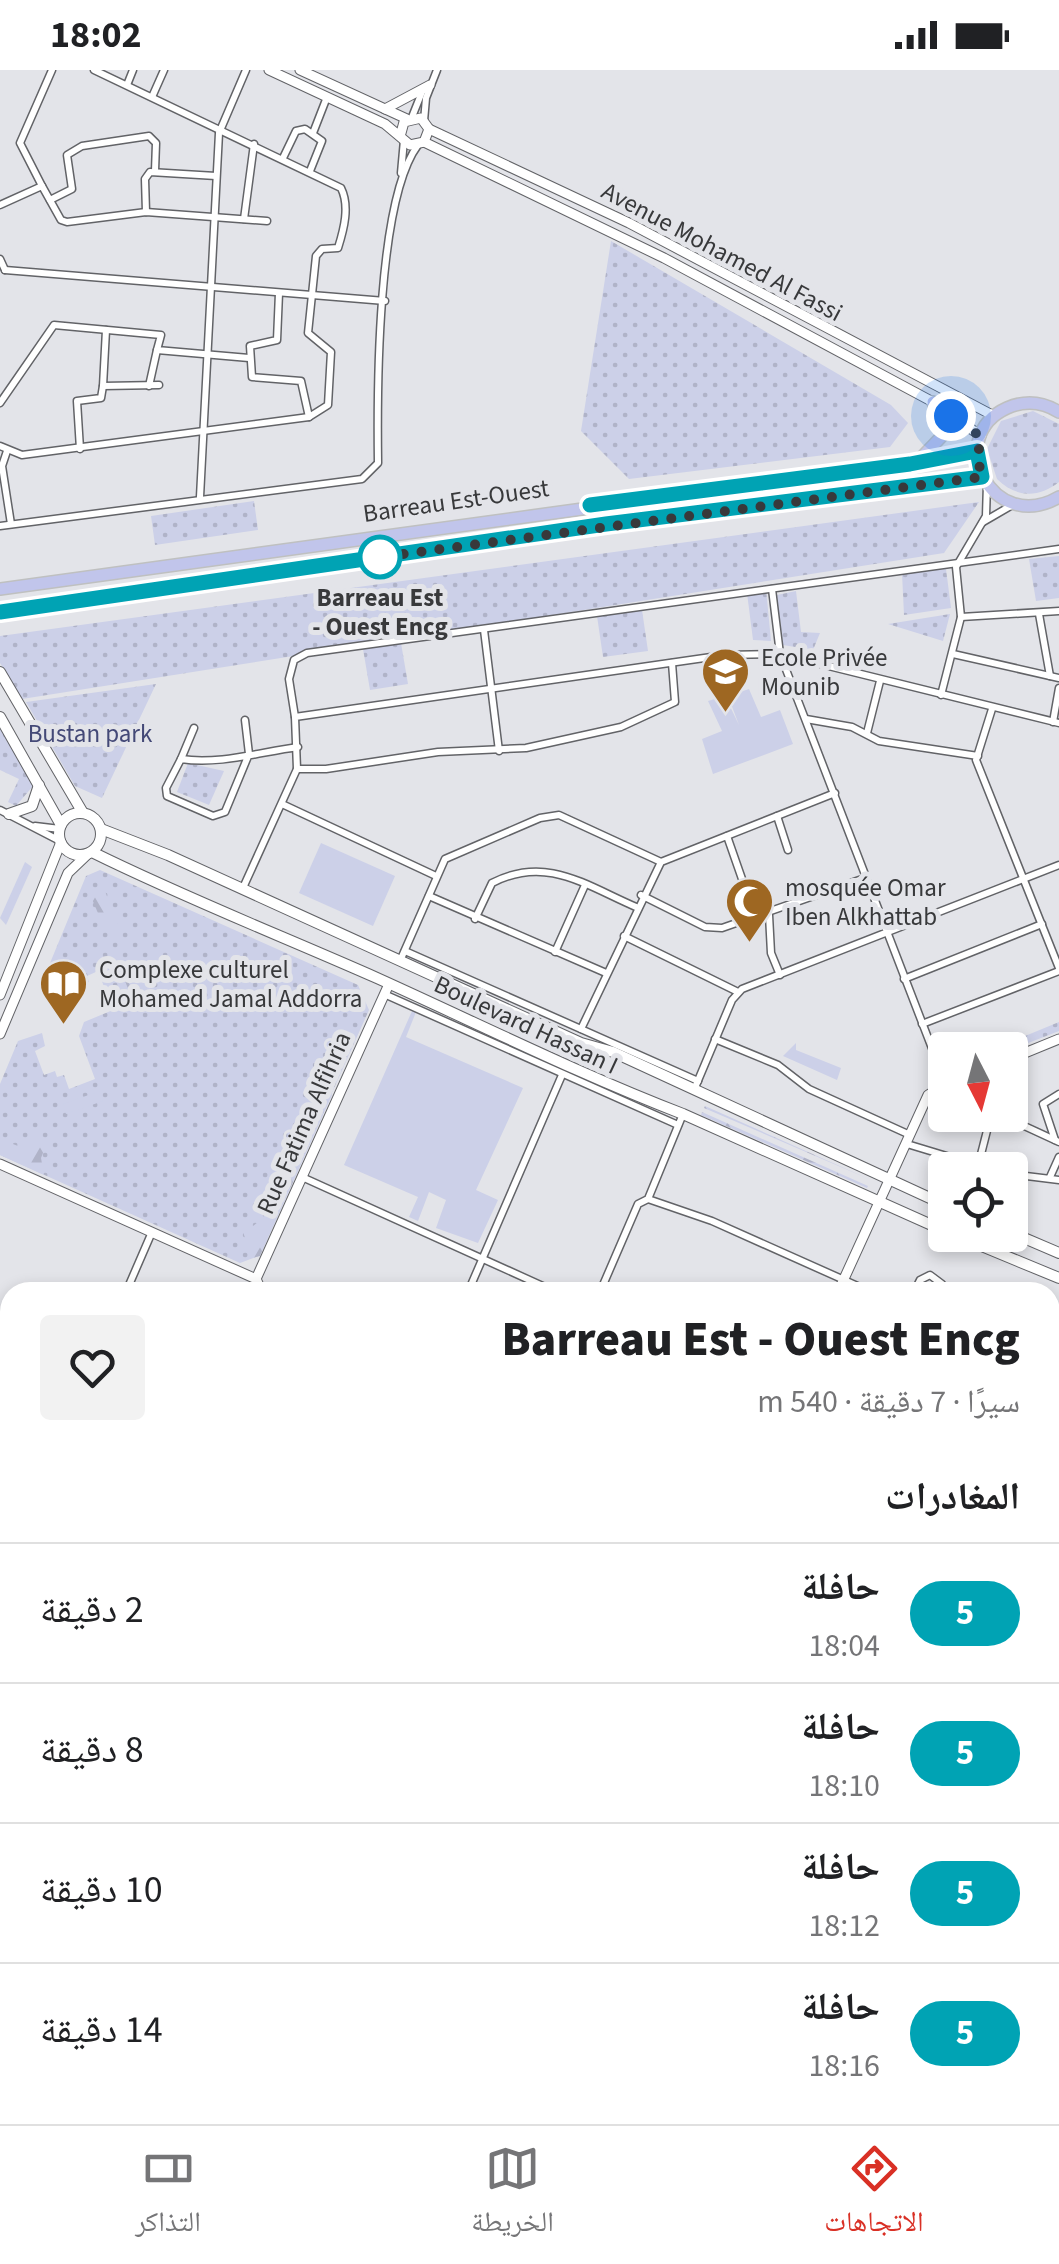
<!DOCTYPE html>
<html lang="ar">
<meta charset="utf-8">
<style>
body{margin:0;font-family:"Source Sans 3","Noto Naskh Arabic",sans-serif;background:#f2f2f2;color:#202124;direction:rtl;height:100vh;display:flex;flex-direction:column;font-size:38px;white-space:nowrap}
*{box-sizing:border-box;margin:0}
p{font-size:32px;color:#757577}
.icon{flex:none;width:55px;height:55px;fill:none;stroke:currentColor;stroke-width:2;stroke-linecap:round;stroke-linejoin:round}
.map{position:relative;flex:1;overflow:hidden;direction:ltr}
.panel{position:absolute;left:0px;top:1212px;width:1060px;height:842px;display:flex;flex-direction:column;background:#fff;border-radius:30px 30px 0 0;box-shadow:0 5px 15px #0003;direction:rtl}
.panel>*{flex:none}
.badge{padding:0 20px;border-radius:32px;font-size:35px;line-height:65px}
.needle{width:65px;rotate:174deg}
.buttons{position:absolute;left:928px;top:962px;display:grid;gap:20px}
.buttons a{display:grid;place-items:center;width:100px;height:100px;border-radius:10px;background:#fff;box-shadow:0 5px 15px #0003;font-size:50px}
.you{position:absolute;width:50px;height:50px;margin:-25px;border:8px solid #fff;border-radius:50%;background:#1a73e8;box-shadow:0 0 0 15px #1a73e833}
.map>.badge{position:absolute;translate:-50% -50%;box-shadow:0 0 0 5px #fff}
h2{padding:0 40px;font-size:38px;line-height:90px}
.round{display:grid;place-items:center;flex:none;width:105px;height:105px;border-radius:10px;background:#f2f2f2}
.summary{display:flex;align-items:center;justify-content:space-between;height:170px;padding:0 40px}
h1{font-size:48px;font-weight:800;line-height:75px}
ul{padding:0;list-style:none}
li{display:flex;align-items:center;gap:30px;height:140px;padding:0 40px;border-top:2px solid #e0e0e0}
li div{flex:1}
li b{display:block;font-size:38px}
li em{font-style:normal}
li .badge{min-width:110px;font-weight:700;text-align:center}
.status{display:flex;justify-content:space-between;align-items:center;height:70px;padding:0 50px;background:#fff;direction:ltr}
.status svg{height:28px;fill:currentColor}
.menu{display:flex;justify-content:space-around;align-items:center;height:140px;border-top:2px solid #e0e0e0;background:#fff;font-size:28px;color:#757577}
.menu a{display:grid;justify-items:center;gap:5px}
.menu .selected{color:#d93025}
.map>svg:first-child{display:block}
.grass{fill:url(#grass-dots)}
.forest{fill:url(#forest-firs)}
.garden{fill:#ccd0e8}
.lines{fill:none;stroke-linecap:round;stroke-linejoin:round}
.minor-casing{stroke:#626367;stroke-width:9}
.tertiary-casing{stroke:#626367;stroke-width:11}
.secondary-casing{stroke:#626367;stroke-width:12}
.primary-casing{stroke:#bfc0c0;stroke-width:14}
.minor{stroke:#fff;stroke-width:6}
.tertiary{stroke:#fff;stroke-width:9}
.secondary{stroke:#fff;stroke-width:10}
.primary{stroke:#c1c5eb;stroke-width:11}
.line-casing{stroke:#fff;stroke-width:22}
.line{stroke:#00a3b4;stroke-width:15}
.walk{stroke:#38393b;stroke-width:10;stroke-dasharray:0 18}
.stop-dot{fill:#fff;stroke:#00a3b4;stroke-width:5}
.labels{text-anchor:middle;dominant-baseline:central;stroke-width:10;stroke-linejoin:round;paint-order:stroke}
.street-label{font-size:25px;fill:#38393b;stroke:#e3e4e9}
.stop-label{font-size:25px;font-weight:bold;fill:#38393b;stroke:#e3e4e9}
.poi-label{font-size:25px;fill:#38393b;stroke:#e3e4e9;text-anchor:start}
.park-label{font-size:25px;fill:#444977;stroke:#e3e4e9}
</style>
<div class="status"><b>18:02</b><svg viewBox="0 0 49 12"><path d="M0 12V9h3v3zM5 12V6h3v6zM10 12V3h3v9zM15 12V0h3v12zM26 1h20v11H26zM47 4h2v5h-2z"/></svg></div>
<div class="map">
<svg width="1059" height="2054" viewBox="0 0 1059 2054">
<defs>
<pattern id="grass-dots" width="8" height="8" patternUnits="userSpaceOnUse" patternTransform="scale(2.5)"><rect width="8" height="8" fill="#ccd0e8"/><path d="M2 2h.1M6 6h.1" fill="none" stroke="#b0b3c8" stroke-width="1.8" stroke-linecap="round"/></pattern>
<pattern id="forest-firs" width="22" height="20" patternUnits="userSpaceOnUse" patternTransform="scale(2.5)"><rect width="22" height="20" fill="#ccd0e8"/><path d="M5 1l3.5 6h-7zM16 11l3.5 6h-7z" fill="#b0b3c8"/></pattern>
</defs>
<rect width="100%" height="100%" fill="#e3e4e9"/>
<g class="grass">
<path d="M611,171l280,164 17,18 -18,24 -261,32 -48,-48z"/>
<path d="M1033,341l26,13v58c-20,16 -43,16 -62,-3l-10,-30 14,-28z"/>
<path d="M254,431l4,29 -103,15 -4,-29z"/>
<path d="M979,432l-35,51 -922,146 -22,-36v-27z"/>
<path d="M1059,486v42l-23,3 -7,-42z"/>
<path d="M946,499l5,39 -47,7 -2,-42z"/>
<path d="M766,519l5,52 -18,-1 -6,-47z"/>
<path d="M796,521l5,41 19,1 -7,17 -30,-5 -6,-50z"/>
<path d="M642,540l6,41 -45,6 -6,-41z"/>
<path d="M950,544l-7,27 -55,-17z"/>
<path d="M401,573l7,41 -38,6 -7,-41z"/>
<path d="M156,614l-54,114 -27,-12 -49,-84z"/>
<path d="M0,653l33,63 -17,20 -8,-4 11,-23 -19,-9z"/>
<path d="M188,693l36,8 -15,34 -32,-13z"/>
<path d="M100,800l258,115 11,25 -110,246 -19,7 -240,-108v-71l18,-43 24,-8 3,13 -10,5 9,24 11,-4 2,6 7,-2 5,14 26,-10 -16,-43 5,-14 29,-12 -15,-39 -11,5 2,6 -22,9 11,-10 -5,-12 -17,8 -5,15 -8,-12 43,-104z"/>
<path d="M1059,952v9l-49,19h-19z"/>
</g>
<g class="forest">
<path d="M103,816l16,41 -13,5 -17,-40z"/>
<path d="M132,891l14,35 -13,5 -14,-35z"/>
<path d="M328,1020l4,5 -72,161 -8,2 -9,-26c52,-25 48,-104 85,-142z"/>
<path d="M705,1036l166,74 -167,-72z"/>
<path d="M702,1042l166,74 -1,2 -166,-73z"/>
<path d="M29,1066l19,4 -7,18 3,17 -44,-20v-16l18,7z"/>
</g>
<g class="garden">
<path d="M749,619l12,28 19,-7 13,34 -80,30 -11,-35 20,-8 -14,-30 17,-5 14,29 -11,-29z"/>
<path d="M321,773l74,33 -22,50 -74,-33z"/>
<path d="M25,792l7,5 -26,58 -6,-7z"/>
<path d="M412,941l4,1 -10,25 117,51 -47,102 22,10 -20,43 -42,-15 10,-28 -17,-8 -11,29 -9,-4 9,-20 -74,-32z"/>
<path d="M796,973v7l45,18 -4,12 -54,-24z"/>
<path d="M100,1021l3,10 -37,13 -3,-10z"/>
</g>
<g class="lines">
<defs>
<g id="minor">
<path d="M127,15l6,-15"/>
<path d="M152,27l12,-27"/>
<path d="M412,47l10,-25"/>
<path d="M424,51l2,-23 11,-28"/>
<path d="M313,63l14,-36"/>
<path d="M283,88l13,-27 9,-2 17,12 -12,30"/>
<path d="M401,103l3,-33"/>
<path d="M42,116l-22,-43 32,-73"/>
<path d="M50,130l22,-11 -5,-34 15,-9 67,-10 7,7 -1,28"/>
<path d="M0,135l42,-19 19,34 6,2 79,-10 121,9"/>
<path d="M146,142l-1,-33 5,-7 66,4"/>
<path d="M244,149l10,-75"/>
<path d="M0,189l5,11"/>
<path d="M5,200l380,31"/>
<path d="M279,223l-2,47 -27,6 2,31 49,4 8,36"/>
<path d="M106,260l-3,56 56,-1"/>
<path d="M149,316l8,-36"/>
<path d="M0,333l54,-78 107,10 -4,15 92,8"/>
<path d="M0,376l22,9 287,-38 19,-12 3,-53 -23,-19 8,-77 6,-7 16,-1c6,-19 12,-42 3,-60l-247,-118"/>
<path d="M80,379l-3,-48 24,-3 2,-12"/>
<path d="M7,381l-5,15 9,58"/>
<path d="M200,427l19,-364 27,-63"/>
<path d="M983,452l31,-18"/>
<path d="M0,456l362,-47 16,-16c-1,-72 -1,-263 40,-318"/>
<path d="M772,519l8,65 165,428"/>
<path d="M1039,544l11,62"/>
<path d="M961,547l98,-6"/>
<path d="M484,560l15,121"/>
<path d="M953,584l106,24"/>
<path d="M941,625l20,-78 -5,-50 30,-51 1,-32"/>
<path d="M992,639l-16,51 83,208"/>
<path d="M295,647l-6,-38 5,-19 13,-7 752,-104"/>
<path d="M806,649l46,8 27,14 99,15"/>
<path d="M245,650l4,34 -24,58 -12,4 -46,-20 -1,-8 15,-29c38,6 79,-7 117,-12"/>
<path d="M1053,652l6,-34"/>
<path d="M867,663l13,-52"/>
<path d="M181,689l13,-31"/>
<path d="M297,699h29l112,-17 88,-4 95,-21 54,-25 -3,-39"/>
<path d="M282,734l154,72"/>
<path d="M0,740l60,31"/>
<path d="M777,746l11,34"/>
<path d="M35,756l25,3"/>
<path d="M727,766l29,83"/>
<path d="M242,820l55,-121 -2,-52 430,-62 55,-1 279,69"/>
<path d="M641,825l64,32 17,1 143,-50"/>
<path d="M429,826l177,77"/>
<path d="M769,845l2,38 9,22"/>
<path d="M475,849l17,-36c54,-28 93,2 144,24"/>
<path d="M624,866l114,56"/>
<path d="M405,881l293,130"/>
<path d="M555,882l30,-67"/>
<path d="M400,891l45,-102 95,-41 19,-3 102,47"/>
<path d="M904,909l138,-55"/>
<path d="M384,924l294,131"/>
<path d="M922,954l137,-53"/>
<path d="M581,959l80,-167 174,-69"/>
<path d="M715,969l63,26 31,24 101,46"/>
<path d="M694,1020l38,-90 10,-11 317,-124"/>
<path d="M1010,1041l10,13 39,18"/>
<path d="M1055,1070l-12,-36 16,-10"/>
<path d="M907,1074l86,26"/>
<path d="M978,1096l13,-51"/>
<path d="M1010,1104l49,6"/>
<path d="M302,1107l254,115"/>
<path d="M1050,1107l9,-20"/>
<path d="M648,1129l64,22 159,71"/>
<path d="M126,1222l26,-60"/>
<path d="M468,1222l94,-217"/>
<path d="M600,1222l38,-88 10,-5 35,-85"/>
<path d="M914,1222l6,-12 10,-5 12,9v8"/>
<path d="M0,1268l10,5"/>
<path d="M1050,1289l9,-21"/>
<path d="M1050,1305l9,6"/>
<path d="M10,1330l-10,30 10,3"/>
<path d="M1050,1395l9,-20"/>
<path d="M0,1419l10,3"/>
<path d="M1050,1483l9,-4"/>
<path d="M0,1497l10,4"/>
<path d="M1050,1539l9,20"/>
<path d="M1050,1576l9,-3"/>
<path d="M0,1615l10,-16"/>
<path d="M0,1619l10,6"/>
<path d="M1050,1628l9,-4"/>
<path d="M1050,1686l8,-9"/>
<path d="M0,1708l10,5"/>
<path d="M1050,1740l9,-12"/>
<path d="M0,1815l10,5"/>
<path d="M0,1868l10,-22"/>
<path d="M1050,1989l9,6"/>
<path d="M0,2042l10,-1"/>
<path d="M1050,2043l2,11"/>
<path d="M96,2045l2,9"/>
<path d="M265,2045l1,9"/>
<path d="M360,2045l1,9"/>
<path d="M544,2045l20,9"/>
<path d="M602,2045l6,9"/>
<path d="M672,2045l20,9"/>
<path d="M739,2045l1,9"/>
<path d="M879,2045l1,9"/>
<path d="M923,2045l1,9"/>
<path d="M69,2054l4,-9"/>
<path d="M470,2054l3,-9"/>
<path d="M764,2054l59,-9"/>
</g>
<g id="tertiary">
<path d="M269,0l116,54 25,21 14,-3 5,-13 -8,-11 -17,4 -3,11"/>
<path d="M300,0l107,49"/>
<path d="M385,39l45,-24"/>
<path d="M429,59l200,94 365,193"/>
<path d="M424,72l240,116 269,144 48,34"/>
<path d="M0,925l61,-153"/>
<path d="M0,964l68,-161 21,-20"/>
<path d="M1010,989l49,-20"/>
<path d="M0,1094l256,115 6,13"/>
<path d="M256,1209l133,-295"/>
<path d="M838,1222l90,-197 17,-11"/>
<path d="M0,1553l10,7"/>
<path d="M1050,1794l9,7"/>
<path d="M1050,1849l9,-13"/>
<path d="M0,1902l10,5"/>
<path d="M990,2045l1,9"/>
</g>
<g id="secondary">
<path d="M0,602l83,141"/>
<path d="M0,647l61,108"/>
<circle cx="80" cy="764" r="21"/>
<path d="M9,744l23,-8 7,-21"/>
<path d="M101,759l67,26 413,188 32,9 332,153"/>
<path d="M92,782c93,46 190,84 285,126 102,46 202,96 306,136l262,117"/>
<path d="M1010,1162l49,21"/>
<path d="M955,1165l104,43"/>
</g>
<g id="primary">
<path d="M1059,342c-16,-10 -34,-12 -52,-4 -64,29 -15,128 52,89"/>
<path d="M921,388l21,-22 -9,-34"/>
<path d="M0,519l910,-125 67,-13"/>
<path d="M0,542l606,-88 376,-47"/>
</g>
</defs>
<use href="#minor" class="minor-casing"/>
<use href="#tertiary" class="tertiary-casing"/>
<use href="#secondary" class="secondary-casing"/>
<use href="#primary" class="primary-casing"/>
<use href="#minor" class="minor"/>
<use href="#tertiary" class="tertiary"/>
<use href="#secondary" class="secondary"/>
<use href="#primary" class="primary"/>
</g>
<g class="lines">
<defs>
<path id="line" d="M0,542l606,-88 376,-47 -5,-26 -67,13 -320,41"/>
</defs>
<use href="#line" class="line-casing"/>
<use href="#line" class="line"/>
<path class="walk" d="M380,487l-6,1 608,-81 -4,-17 2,-24 -29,-20"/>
</g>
<defs>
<symbol id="school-pin" viewBox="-11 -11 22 30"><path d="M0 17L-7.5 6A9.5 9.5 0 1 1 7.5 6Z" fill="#9e6722" stroke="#e3e4e9"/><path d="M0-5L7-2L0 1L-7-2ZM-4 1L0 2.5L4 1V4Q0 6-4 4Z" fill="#fff"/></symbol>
<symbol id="mosque-pin" viewBox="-11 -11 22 30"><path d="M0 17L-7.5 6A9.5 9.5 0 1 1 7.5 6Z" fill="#9e6722" stroke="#e3e4e9"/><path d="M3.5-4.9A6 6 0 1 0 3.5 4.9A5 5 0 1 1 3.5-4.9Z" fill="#fff"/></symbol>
<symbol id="library-pin" viewBox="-11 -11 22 30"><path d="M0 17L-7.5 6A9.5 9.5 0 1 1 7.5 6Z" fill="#9e6722" stroke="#e3e4e9"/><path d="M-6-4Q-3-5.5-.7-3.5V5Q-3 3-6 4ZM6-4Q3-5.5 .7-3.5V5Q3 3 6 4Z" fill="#fff"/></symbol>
</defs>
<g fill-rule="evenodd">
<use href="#school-pin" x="698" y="574" width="55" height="75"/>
<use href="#mosque-pin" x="722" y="804" width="55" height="75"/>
<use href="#library-pin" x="36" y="886" width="55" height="75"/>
</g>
<circle class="stop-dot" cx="380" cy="487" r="20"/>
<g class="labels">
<g class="street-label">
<text transform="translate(722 182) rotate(28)">Avenue Mohamed Al Fassi</text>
<text transform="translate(456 431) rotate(-8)">Barreau Est-Ouest</text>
<text transform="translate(526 955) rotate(25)">Boulevard Hassan I</text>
<text transform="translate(304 1053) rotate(-66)">Rue Fatima Alfihria</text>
</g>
<g class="stop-label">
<text x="380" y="528">Barreau Est<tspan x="380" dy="29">- Ouest Encg</tspan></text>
</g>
<g class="poi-label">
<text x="761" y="588">Ecole Privée<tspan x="761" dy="29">Mounib</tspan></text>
<text x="785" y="818">mosquée Omar<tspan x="785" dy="29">Iben Alkhattab</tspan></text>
<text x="99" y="900">Complexe culturel<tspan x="99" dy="29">Mohamed Jamal Addorra</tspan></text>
</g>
<g class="park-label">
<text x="90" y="664">Bustan park</text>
</g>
</g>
</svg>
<div class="buttons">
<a><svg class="needle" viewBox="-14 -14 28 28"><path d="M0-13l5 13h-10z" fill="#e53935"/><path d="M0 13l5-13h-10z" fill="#757577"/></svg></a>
<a><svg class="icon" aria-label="locate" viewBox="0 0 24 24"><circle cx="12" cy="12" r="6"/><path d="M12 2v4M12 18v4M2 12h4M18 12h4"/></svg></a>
</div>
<div class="you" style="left:951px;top:346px"></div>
<section class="panel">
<div class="summary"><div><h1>Barreau Est - Ouest Encg</h1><p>سيرًا · 7 دقيقة · 540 m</p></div><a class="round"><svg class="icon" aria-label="heart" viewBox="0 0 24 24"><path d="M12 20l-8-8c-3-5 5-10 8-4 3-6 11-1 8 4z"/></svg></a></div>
<h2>المغادرات</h2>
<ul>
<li><span class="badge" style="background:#00a3b4;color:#fff">5</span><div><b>حافلة</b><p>18:04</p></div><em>2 دقيقة</em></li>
<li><span class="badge" style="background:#00a3b4;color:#fff">5</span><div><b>حافلة</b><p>18:10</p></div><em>8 دقيقة</em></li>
<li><span class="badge" style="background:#00a3b4;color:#fff">5</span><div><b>حافلة</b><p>18:12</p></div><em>10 دقيقة</em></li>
<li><span class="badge" style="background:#00a3b4;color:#fff">5</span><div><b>حافلة</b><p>18:16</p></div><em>14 دقيقة</em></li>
</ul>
</section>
</div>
<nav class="menu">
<a class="selected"><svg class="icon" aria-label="directions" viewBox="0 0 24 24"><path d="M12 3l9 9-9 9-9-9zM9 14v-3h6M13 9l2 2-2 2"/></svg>الاتجاهات</a>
<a><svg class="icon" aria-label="map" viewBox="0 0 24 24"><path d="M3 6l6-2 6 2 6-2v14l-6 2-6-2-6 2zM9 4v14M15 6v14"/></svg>الخريطة</a>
<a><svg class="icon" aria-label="tickets" viewBox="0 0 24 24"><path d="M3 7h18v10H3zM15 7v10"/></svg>التذاكر</a>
</nav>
